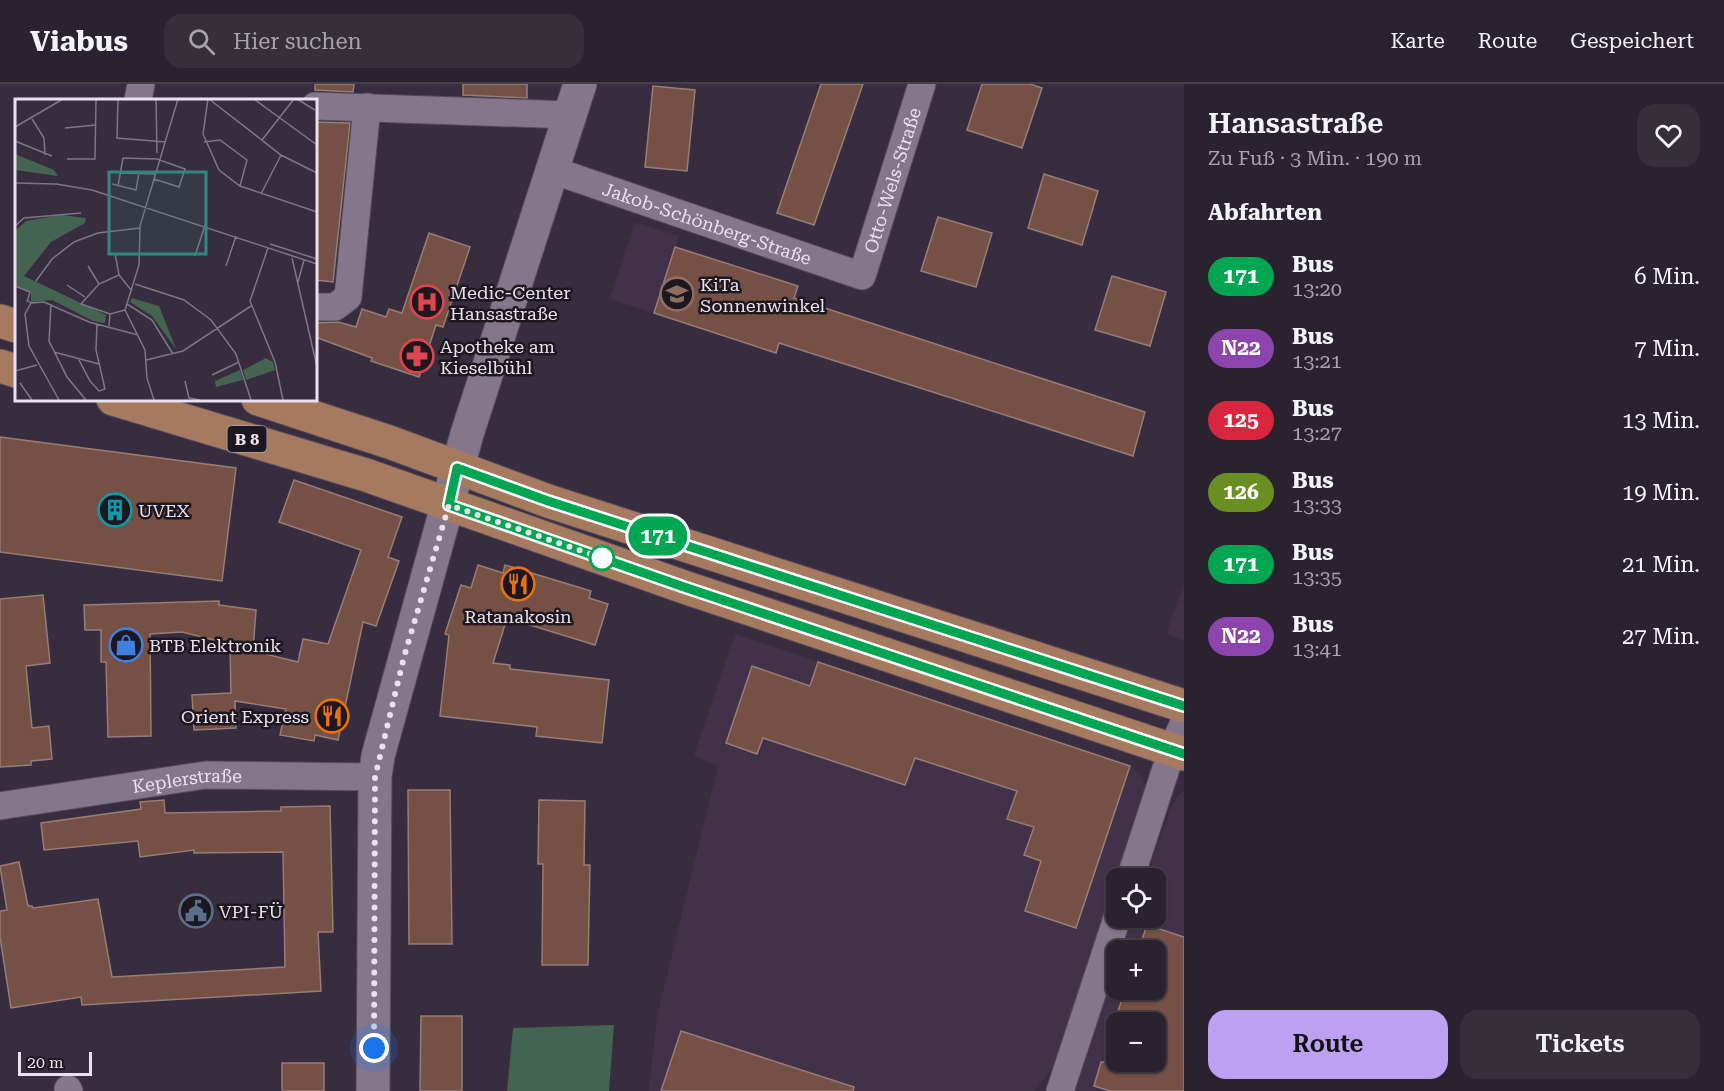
<!DOCTYPE html>
<html lang="de">
<meta charset="utf-8">
<style>
body{margin:0;font-family:"Roboto Serif",serif;background:#362f3a;color:#f1f3f6;height:100vh;display:flex;flex-direction:column;font-size:22px;white-space:nowrap}
*{box-sizing:border-box;margin:0}
p{font-size:20px;color:#a5a4aa}
.icon{flex:none;width:33px;height:33px;fill:none;stroke:currentColor;stroke-width:2;stroke-linecap:round;stroke-linejoin:round}
.map{position:relative;flex:1;overflow:hidden}
.drawer{display:flex;flex-direction:column;background:#2a222e;width:540px}
.drawer>*{flex:none}
.badge{padding:0 12px;border-radius:20px;font-size:21px;line-height:39px}
.tools{position:absolute;left:1106px;top:784px;display:grid;gap:12px}
.tools a{display:grid;place-items:center;width:60px;height:60px;border-radius:12px;background:#2a222e;box-shadow:0 2px 4px #0004,0 0 0 2px #463f4a;font-size:30px}
.scale{position:absolute;left:18px;bottom:15px;width:74px;box-sizing:border-box;padding-left:6px;border:3px solid #e9e1ed;border-top:0;font-size:16px;line-height:21px;white-space:nowrap;color:#e9e1ed;-webkit-text-stroke:4px #1d171f;paint-order:stroke}
.you{position:absolute;width:30px;height:30px;margin:-15px;border:4px solid #fff;border-radius:50%;background:#1a73e8;box-shadow:0 0 0 9px #1a73e833}
.map>.badge{position:absolute;translate:-50% -50%;box-shadow:0 0 0 3px #fff}
h2{padding:0 24px;font-size:22px;line-height:54px}
.round{display:grid;place-items:center;flex:none;width:63px;height:63px;border-radius:18px;background:#362f3a}
.summary{display:flex;align-items:center;justify-content:space-between;height:102px;padding:0 24px}
h1{font-size:28px;font-weight:600;line-height:45px}
.button{display:flex;gap:12px;margin-top:auto;padding:12px 24px}
.button a{flex:1;height:69px;border-radius:18px;background:#bca0f2;color:#111;font-size:24px;font-weight:600;line-height:69px;text-align:center}
.button a+a{background:#362f3a;color:#f1f3f6}
ul{padding:0;list-style:none}
li{display:flex;align-items:center;gap:18px;height:72px;padding:0 24px}
li div{flex:1}
li b{display:block;font-size:22px}
li em{font-style:normal}
li .badge{min-width:66px;font-weight:700;text-align:center}
header{display:flex;align-items:center;gap:36px;box-sizing:border-box;height:84px;padding:0 30px;background:#2a222e;border-bottom:2px solid #463f4a}
header strong{font-size:28px}
nav{display:flex;gap:33px;margin-inline-start:auto;font-size:21px}
.search{width:420px;height:54px;background:#362f3a;display:flex;align-items:center;gap:15px;box-sizing:border-box;padding:0 21px;border-radius:18px;color:#a5a4aa;font-size:22px}
main{display:flex;flex:1;min-height:0}
.map>svg:first-child{display:block}
.built{fill:#423249;fill-rule:evenodd}
.green{fill:#436451}
.building{fill:#755044;stroke:#967d75;stroke-width:1.5}
.lines{fill:none;stroke-linecap:round;stroke-linejoin:round}
.minor-casing{stroke:#544a59;stroke-width:29}
.tertiary-casing{stroke:#544a59;stroke-width:35}
.primary-casing{stroke:#544a59;stroke-width:35}
.minor{stroke:#84778b;stroke-width:27}
.tertiary{stroke:#84778b;stroke-width:33}
.primary{stroke:#a57a5f;stroke-width:33}
.line-casing{stroke:#fff;stroke-width:14}
.line{stroke:#00a651;stroke-width:9}
.walk{stroke:#e9e1ed;stroke-width:6;stroke-dasharray:0 10.8}
.stop-dot{fill:#fff;stroke:#00a651;stroke-width:3}
.labels{text-anchor:middle;dominant-baseline:central;stroke-width:5;stroke-linejoin:round;paint-order:stroke}
.shield{fill:#1d171f;stroke:#aca4af;stroke-width:1.5}
.shield-label{font-size:16px;font-weight:bold;fill:#e9e1ed}
.street-label{font-size:18px;fill:#e9e1ed;stroke:#1d171f}
.poi-label{font-size:18px;fill:#e9e1ed;stroke:#1d171f;text-anchor:start}
.inset-road{fill:none;stroke:#7f7584;stroke-width:1.5}
.view{fill:#308681;fill-opacity:0.15;stroke:#308681;stroke-width:3}
.inset-edge{fill:none;stroke:#e9e1ed;stroke-width:3}
</style>
<header>
<strong>Viabus</strong>
<div class="search"><svg class="icon" aria-label="search" viewBox="0 0 24 24"><circle cx="10" cy="10" r="6"/><path d="M15 15l6 6"/></svg>Hier suchen</div>
<nav><a>Karte</a><a>Route</a><a>Gespeichert</a></nav>
</header>
<main>
<div class="map">
<svg width="1184" height="1007" viewBox="0 0 1184 1007">
<rect width="100%" height="100%" fill="#382d3e"/>
<g class="built">
<path d="M635,138l44,14 -25,77 -44,-14z"/>
<path d="M1184,500v56l-18,-6z"/>
<path d="M735,550l396,132 12,12 2,8 -1,9 -91,272 -18,24h-386l8,-75 61,-250 -24,-10z"/>
<path d="M1184,707v300h-113l45,-126v25h39v-39h-34l12,-33h22v-39h-9l26,-74 6,-9zM1116,939h39v39h-39z"/>
</g>
<path class="green" d="M614,941l-5,66h-102l6,-63z"/>
<g class="building">
<path d="M315,0h39l-1,8 -38,-2z"/>
<path d="M463,0h64v14l-64,-3z"/>
<path d="M821,0h42l-49,141 -37,-12z"/>
<path d="M982,0h48l12,4 -20,60 -55,-18z"/>
<path d="M653,2l42,4 -8,81 -42,-4z"/>
<path d="M315,38l35,1 -17,159 -18,-2z"/>
<path d="M1044,90l54,17 -16,54 -54,-17z"/>
<path d="M938,133l54,16 -16,54 -55,-16z"/>
<path d="M429,149l41,14 -27,80 -7,-2 -17,52 -48,-16 1,-3 -57,-21v-14l23,-1 18,5 6,-18 24,8 3,-8 13,4z"/>
<path d="M675,163l123,39 -4,12 351,114 -12,44 -354,-113 -3,10 -122,-40z"/>
<path d="M1112,192l54,16 -16,54 -55,-16z"/>
<path d="M0,353l236,31 -14,113 -222,-29z"/>
<path d="M294,396l108,37 -14,40 11,4 -23,65 -13,-4 -25,118 -23,-5 -1,6 -34,-6 6,-26 -51,-8 1,27 -42,2 -2,-35 39,-2 -1,-49 -48,-12 -32,2 1,102 -43,1 -2,-75h-5v-32h-16l-1,-25 135,-4v4l37,5 -3,41 45,11 5,-23 25,5 33,-94 -82,-28z"/>
<path d="M478,481l25,8 2,-8 86,26 -2,7 19,6 -13,41 -88,-27 -14,45 17,2v4l99,11 -7,63 -66,-7 1,-9 -97,-11 9,-81 -4,-1 16,-49 10,3z"/>
<path d="M43,511l7,68 -24,3 6,62 17,-2 3,33 -21,2v4l-31,2v-168z"/>
<path d="M818,578l312,104 -54,162 -51,-17 16,-50 -17,-6 10,-28 -27,-8 10,-28 -102,-33 -10,27 -142,-47 -6,16 -31,-11 26,-77 58,20z"/>
<path d="M408,706h42l2,154h-43z"/>
<path d="M164,716l1,13 116,-2v-4l49,-1 3,126h-15l3,59 -239,14 -1,-8 -70,11 -11,-71v-26l7,-1 -7,-44 19,-4 9,44h4l1,2 65,-9 14,78 173,-10 -2,-115 -89,1v-3l-54,7 -2,-16 -94,9 -3,-27 100,-14 -1,-7z"/>
<path d="M539,716l46,1 -1,64h6l-2,100h-46l1,-101h-5z"/>
<path d="M1147,841l37,12v154h-74l-16,-5 7,-24h54v-39h-41l11,-33h30v-39h-17z"/>
<path d="M421,932h41v75h-42z"/>
<path d="M681,947l173,56 -1,4h-192z"/>
<rect x="282" y="979" width="42" height="28"/>
</g>
<g class="lines">
<defs>
<g id="minor">
<path d="M138,16l3,-16"/>
<path d="M315,22l255,9"/>
<path id="s1" d="M552,86l310,106 60,-192"/>
<path d="M315,223h20l13,-10 19,-190"/>
<path id="s2" d="M0,722l206,-31 169,2"/>
<path d="M1130,795l42,-129 12,-28"/>
<path d="M68,1005l1,2"/>
<path d="M1060,1007l57,-173"/>
</g>
<path id="tertiary" d="M373,1007l2,-314 3,-21 89,-322 113,-350"/>
<g id="primary">
<path d="M0,237l16,5"/>
<path d="M0,282l16,5"/>
<path d="M113,315l253,76 318,112 500,167"/>
<path d="M258,315l134,44 156,58 636,205"/>
</g>
</defs>
<use href="#minor" class="minor-casing"/>
<use href="#tertiary" class="tertiary-casing"/>
<use href="#primary" class="primary-casing"/>
<use href="#minor" class="minor"/>
<use href="#tertiary" class="tertiary"/>
<use href="#primary" class="primary"/>
</g>
<g class="lines">
<defs>
<path id="line" d="M1184,622l-636,-205 -91,-33 -8,37 235,82 500,167"/>
</defs>
<use href="#line" class="line-casing"/>
<use href="#line" class="line"/>
<path class="walk" d="M374,964l1,-271 29,-120 45,-152 153,53"/>
</g>
<defs>
<symbol id="school-ring" viewBox="-11 -11 22 22"><circle r="9.5" fill="#1d171f" stroke="#8d6e63" stroke-width="1.5"/><path d="M0-5L7-2L0 1L-7-2ZM-4 1L0 2.5L4 1V4Q0 6-4 4Z" fill="#8d6e63"/></symbol>
<symbol id="hospital-ring" viewBox="-11 -11 22 22"><circle r="9.5" fill="#1d171f" stroke="#e0444e" stroke-width="1.5"/><path d="M-5-5h3v3.5h4V-5h3V5h-3V1.5h-4V5h-3Z" fill="#e0444e"/></symbol>
<symbol id="pharmacy-ring" viewBox="-11 -11 22 22"><circle r="9.5" fill="#1d171f" stroke="#e0444e" stroke-width="1.5"/><path d="M-2-6h4v4h4v4h-4v4h-4v-4h-4v-4h4Z" fill="#e0444e"/></symbol>
<symbol id="building-ring" viewBox="-11 -11 22 22"><circle r="9.5" fill="#1d171f" stroke="#0f9aa8" stroke-width="1.5"/><path d="M-4-6H4V6H1V3H-1V6H-4ZM-2.5-4.3h1.7v1.8h-1.7ZM.8-4.3h1.7v1.8H.8ZM-2.5-1h1.7V.8h-1.7ZM.8-1h1.7V.8H.8Z" fill="#0f9aa8"/></symbol>
<symbol id="restaurant-ring" viewBox="-11 -11 22 22"><circle r="9.5" fill="#1d171f" stroke="#e8710a" stroke-width="1.5"/><path d="M-5-6h1v4h1v-4h1v4h1v-4h1v5L-1.5 .5V6h-2V.5L-5-1ZM5-6V6H3V1.5H1.5Q1.5-4 5-6Z" fill="#e8710a"/></symbol>
<symbol id="shop-ring" viewBox="-11 -11 22 22"><circle r="9.5" fill="#1d171f" stroke="#3f7fe0" stroke-width="1.5"/><path d="M-5-2.5h2.3a2.7 3.5 0 0 1 5.4 0H5L5.5 6h-11ZM-1.5-2.5h3a1.5 2.3 0 0 0-3 0Z" fill="#3f7fe0"/></symbol>
<symbol id="civic-ring" viewBox="-11 -11 22 22"><circle r="9.5" fill="#1d171f" stroke="#5c6f8a" stroke-width="1.5"/><path d="M-.6-6.5H3V-4.5H.6V-3L4-1V1h2V6H-6V1h2V-1L-.6-3ZM-1.2 2.5V6h2.4V2.5Z" fill="#5c6f8a"/></symbol>
</defs>
<g fill-rule="evenodd">
<use href="#school-ring" x="658" y="191" width="38" height="38"/>
<use href="#hospital-ring" x="408" y="199" width="38" height="38"/>
<use href="#pharmacy-ring" x="398" y="253" width="38" height="38"/>
<use href="#building-ring" x="96" y="407" width="38" height="38"/>
<use href="#restaurant-ring" x="499" y="481" width="38" height="38"/>
<use href="#shop-ring" x="107" y="542" width="38" height="38"/>
<use href="#restaurant-ring" x="313" y="613" width="38" height="38"/>
<use href="#civic-ring" x="177" y="808" width="38" height="38"/>
</g>
<circle class="stop-dot" cx="602" cy="474" r="12"/>
<g class="labels">
<rect class="shield" x="227.5" y="342" width="39" height="26" rx="4.5"/>
<g class="shield-label">
<text x="247" y="355">B 8</text>
</g>
<g class="street-label">
<text stroke="none"><textPath href="#s1" startOffset="428">Otto-Wels-Straße</textPath></text>
<text stroke="none"><textPath href="#s1" startOffset="164">Jakob-Schönberg-Straße</textPath></text>
<text stroke="none"><textPath href="#s2" startOffset="189">Keplerstraße</textPath></text>
</g>
<g class="poi-label">
<text x="700" y="200">KiTa<tspan x="700" dy="21">Sonnenwinkel</tspan></text>
<text x="450" y="208">Medic-Center<tspan x="450" dy="21">Hansastraße</tspan></text>
<text x="440" y="262">Apotheke am<tspan x="440" dy="21">Kieselbühl</tspan></text>
<text x="138" y="426">UVEX</text>
<text x="518" y="532" text-anchor="middle">Ratanakosin</text>
<text x="149" y="561">BTB Elektronik</text>
<text x="309" y="632" text-anchor="end">Orient Express</text>
<text x="219" y="827">VPI-FÜ</text>
</g>
</g>
<g transform="translate(15 15)">
<rect width="302" height="302" fill="#382d3e"/>
<path d="M0,55l39,16 4,6 -43,-6zM46,116l25,3 -1,5 -34,19 -27,34 82,39 -1,8 -12,-2 -41,-21 -21,2v-10l-16,-7v-54l11,-10zM117,199l27,8 17,43 -24,-33 -22,-14zM251,259l7,4 2,8 -29,10 -3,-10zM225,271l3,10 -27,7 -1,-6z" fill="#436451"/>
<path class="inset-road" d="M103,0l-1,39 49,4M141,0l1,54M193,0l-5,35 16,36 21,16 77,26M194,0l72,56 36,18M239,0l63,46M282,0l18,11M17,20l12,19 1,17M0,28l48,-28M50,29l31,-3M247,41l32,-41M0,42l37,15M189,43l16,-2 27,20 -7,26M52,60h28l1,-60M105,74l36,1M0,84l41,1 36,6 225,74M97,85l24,6 3,-17M103,87l5,-28 34,1 28,10 -6,18 -25,-8M246,95l20,-39M0,127l9,-8 57,-5M255,145l47,15M253,149l-18,53 25,61 8,38M100,154l4,22 13,16M180,157l11,-34M277,159l25,109M73,167l11,18M211,167l10,-30M21,182l16,-22 22,-17 24,-9 42,-5M283,183l6,-22M120,185l49,16 27,20 25,34 15,46M52,186l18,12M0,187l15,6 -3,10M12,201l4,3 -6,11 4,32 30,54M16,204l13,-1 45,20 49,13M36,205l-2,37 18,36 19,23M112,205l25,16 21,34M95,215l-29,-10 18,-20 20,-9M94,227l1,-12 15,-4M39,253l45,12M64,261l11,21 9,10 6,-2 -9,-39 1,-26M131,261l37,-9 68,-45M0,272l22,-6M197,276l27,-13M170,282l4,17 11,2M5,284l12,17M139,301l-7,-22 -2,-28 -20,-40 14,-45 1,-39 38,-127"/>
<path class="view" d="M94,73h97v82h-97z"/>
<rect width="302" height="302" class="inset-edge"/>
</g>
</svg>
<div class="tools">
<a><svg class="icon" aria-label="locate" viewBox="0 0 24 24"><circle cx="12" cy="12" r="6"/><path d="M12 2v4M12 18v4M2 12h4M18 12h4"/></svg></a>
<a>+</a>
<a>−</a>
</div>
<div class="scale">20 m</div>
<div class="you" style="left:374px;top:964px"></div>
<b class="badge" style="left:658px;top:452px;background:#00a651;color:#fff">171</b>
</div>
<section class="drawer">
<div class="summary"><div><h1>Hansastraße</h1><p>Zu Fuß · 3 Min. · 190 m</p></div><a class="round"><svg class="icon" aria-label="heart" viewBox="0 0 24 24"><path d="M12 20l-8-8c-3-5 5-10 8-4 3-6 11-1 8 4z"/></svg></a></div>
<h2>Abfahrten</h2>
<ul>
<li><span class="badge" style="background:#00a651;color:#fff">171</span><div><b>Bus</b><p>13:20</p></div><em>6 Min.</em></li>
<li><span class="badge" style="background:#8e44ad;color:#fff">N22</span><div><b>Bus</b><p>13:21</p></div><em>7 Min.</em></li>
<li><span class="badge" style="background:#d7263d;color:#fff">125</span><div><b>Bus</b><p>13:27</p></div><em>13 Min.</em></li>
<li><span class="badge" style="background:#6b8e23;color:#fff">126</span><div><b>Bus</b><p>13:33</p></div><em>19 Min.</em></li>
<li><span class="badge" style="background:#00a651;color:#fff">171</span><div><b>Bus</b><p>13:35</p></div><em>21 Min.</em></li>
<li><span class="badge" style="background:#8e44ad;color:#fff">N22</span><div><b>Bus</b><p>13:41</p></div><em>27 Min.</em></li>
</ul>
<div class="button"><a>Route</a><a>Tickets</a></div>
</section>
</main>
